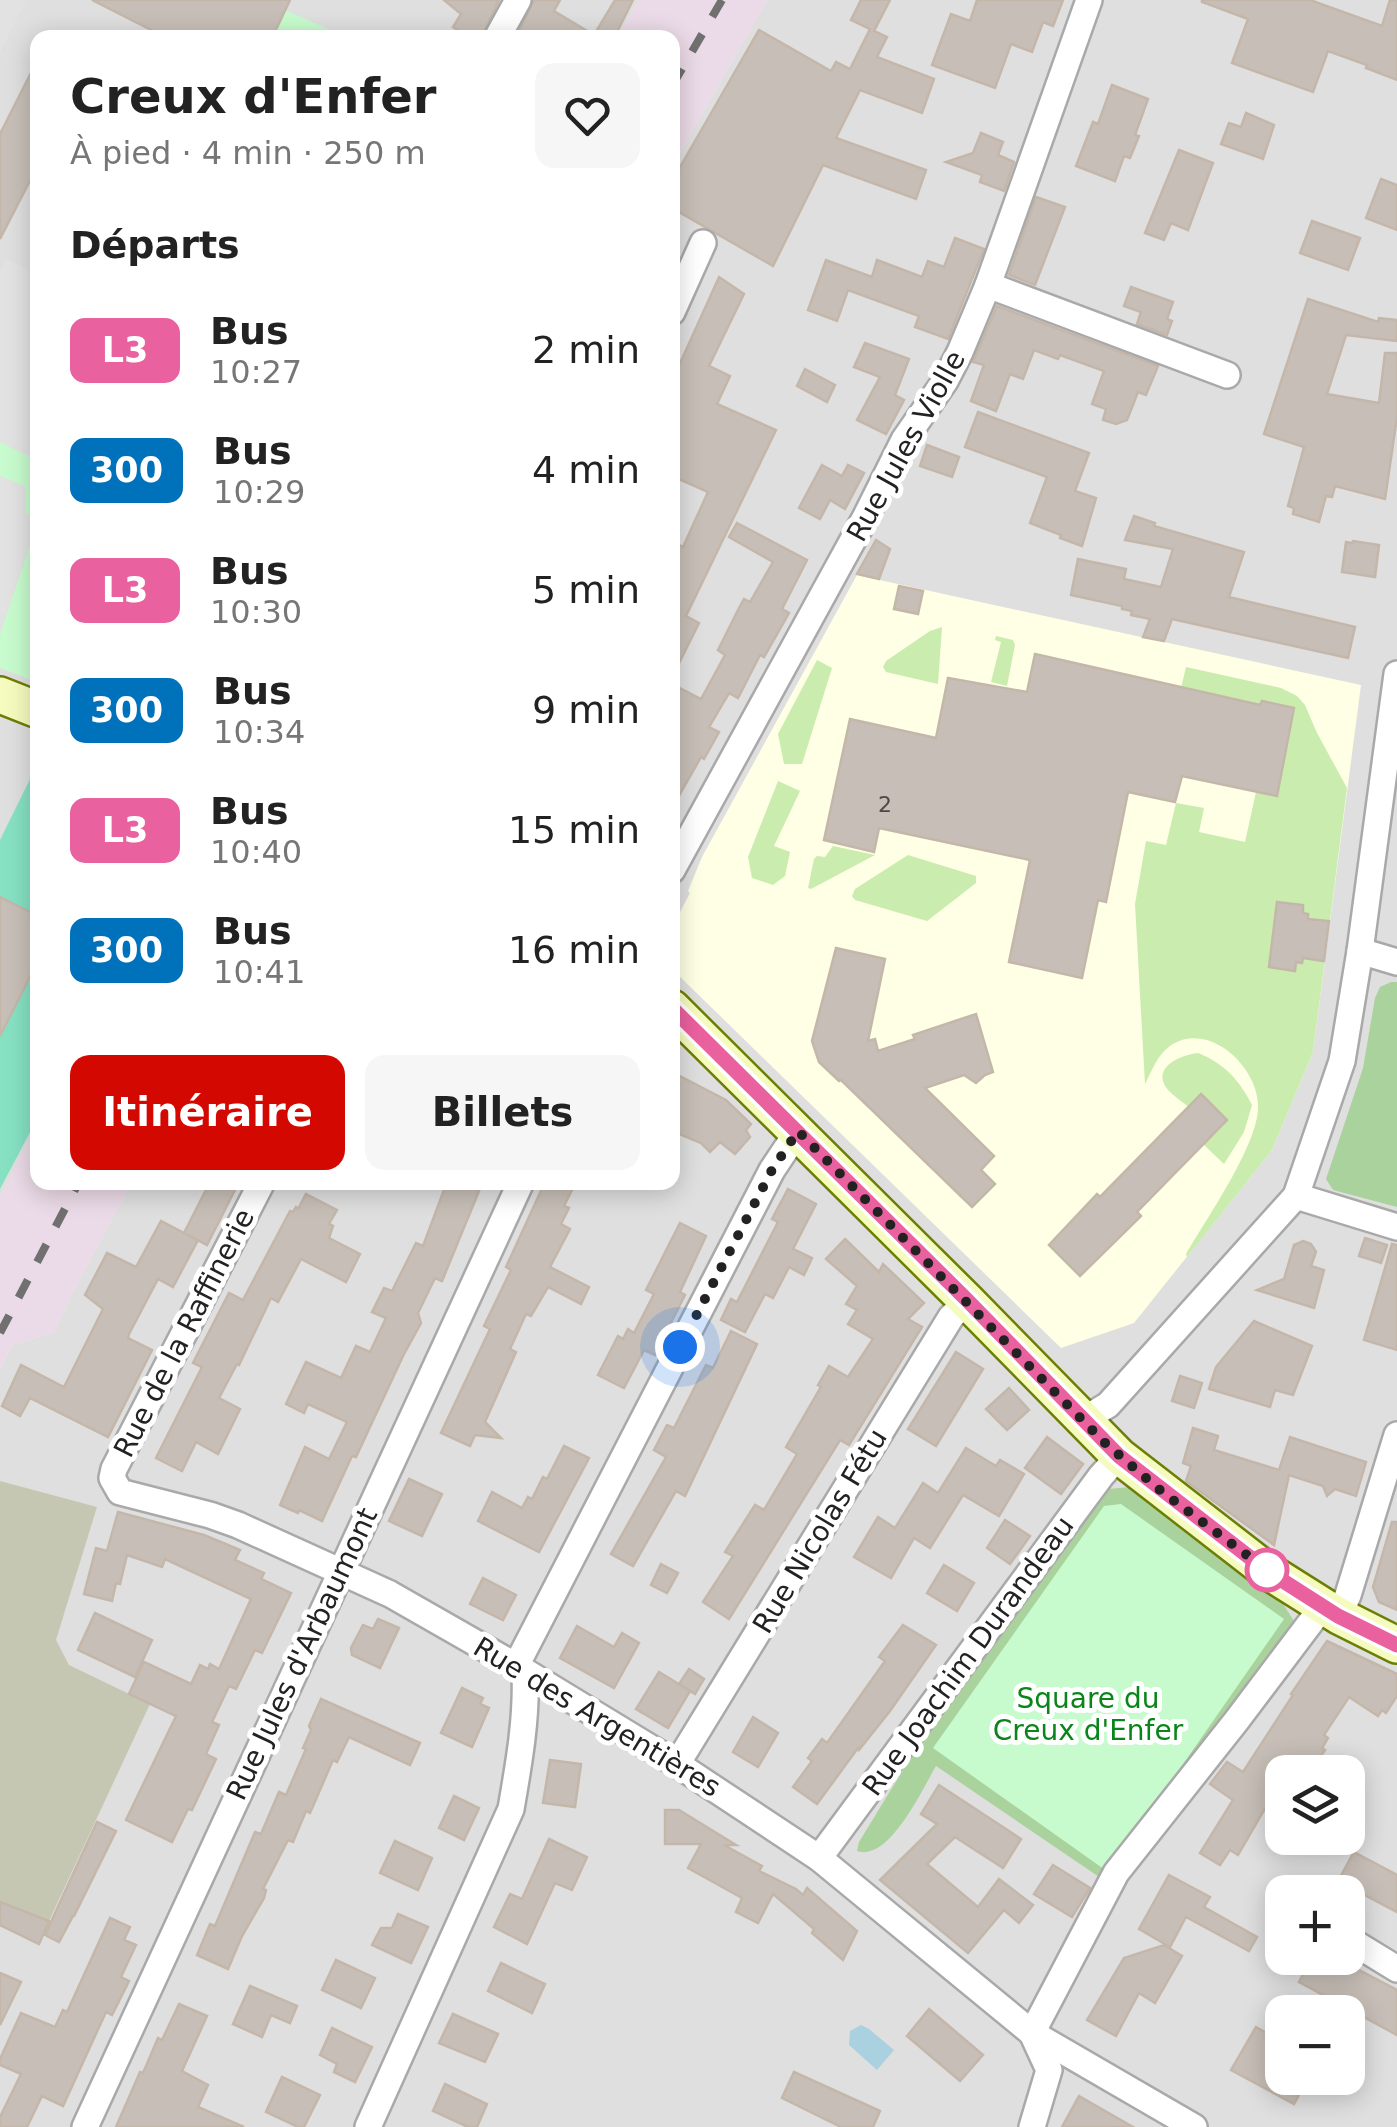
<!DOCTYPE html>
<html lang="fr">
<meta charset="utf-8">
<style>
body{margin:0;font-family:"DejaVu Sans",sans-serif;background:#f6f6f6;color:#222;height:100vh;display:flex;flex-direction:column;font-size:38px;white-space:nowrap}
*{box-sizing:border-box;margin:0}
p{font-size:32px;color:#767676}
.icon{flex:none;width:55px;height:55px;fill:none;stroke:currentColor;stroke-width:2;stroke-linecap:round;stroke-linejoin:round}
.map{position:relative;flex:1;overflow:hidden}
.side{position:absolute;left:30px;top:30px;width:650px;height:1160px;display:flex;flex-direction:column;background:#fff;border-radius:20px;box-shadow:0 5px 25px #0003}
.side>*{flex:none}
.badge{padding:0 20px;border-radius:15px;font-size:35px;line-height:65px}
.tools{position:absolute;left:1265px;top:1755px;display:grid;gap:20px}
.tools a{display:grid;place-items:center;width:100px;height:100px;border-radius:20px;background:#fff;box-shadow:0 5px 25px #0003;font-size:50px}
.you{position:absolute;width:50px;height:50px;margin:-25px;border:8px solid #fff;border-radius:50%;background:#1a73e8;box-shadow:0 0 0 15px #1a73e833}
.map>.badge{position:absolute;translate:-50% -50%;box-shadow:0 0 0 5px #fff}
h2{padding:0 40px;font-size:38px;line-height:90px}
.round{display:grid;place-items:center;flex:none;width:105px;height:105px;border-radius:20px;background:#f6f6f6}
.summary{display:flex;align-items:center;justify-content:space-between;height:170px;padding:0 40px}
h1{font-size:48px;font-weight:600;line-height:75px}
.action{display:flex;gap:20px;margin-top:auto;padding:20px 40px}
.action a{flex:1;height:115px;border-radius:20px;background:#d30800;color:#fff;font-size:40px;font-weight:600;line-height:115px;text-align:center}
.action a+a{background:#f6f6f6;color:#222}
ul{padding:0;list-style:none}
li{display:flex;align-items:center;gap:30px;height:120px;padding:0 40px}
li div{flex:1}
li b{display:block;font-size:38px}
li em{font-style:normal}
li .badge{min-width:110px;font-weight:700;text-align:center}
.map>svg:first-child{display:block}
.residential{fill:#e0dfdf;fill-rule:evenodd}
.industrial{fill:#ebdae7}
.education{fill:#feffe4}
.construction{fill:#c6c7b3}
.grass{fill:#caecaf}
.forest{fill:#aad29d}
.park{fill:#c7fbcd}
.pitch{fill:#86e1c2}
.parking{fill:#e2e2e2}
.water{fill:#a9d1e0}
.building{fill:#c7bfb7;stroke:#c4b7aa;stroke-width:2.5}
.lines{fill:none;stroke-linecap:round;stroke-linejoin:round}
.street-casing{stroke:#a9a9a9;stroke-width:30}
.secondary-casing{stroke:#6c7e03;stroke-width:40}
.street{stroke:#fff;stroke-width:25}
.secondary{stroke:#f5fbbe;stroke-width:35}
.rail{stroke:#707070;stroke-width:8;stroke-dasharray:20 20;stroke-linecap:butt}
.line-casing{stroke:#fff;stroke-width:22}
.line{stroke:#ea619f;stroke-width:15}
.walk{stroke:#222;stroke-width:10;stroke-dasharray:0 18}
.stop-dot{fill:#fff;stroke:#ea619f;stroke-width:5}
.labels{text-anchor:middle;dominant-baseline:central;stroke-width:10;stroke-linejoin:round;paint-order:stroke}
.number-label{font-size:22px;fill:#4b4947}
.street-label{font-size:28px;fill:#222;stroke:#fff}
.park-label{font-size:28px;fill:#0a8519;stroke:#fff}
</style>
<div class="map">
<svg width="1397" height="2127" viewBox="0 0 1397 2127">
<rect width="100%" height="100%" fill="#f2efe8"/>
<g class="residential">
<path d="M0,0h639l-22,37 -579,1v1086l-38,73z"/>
<path d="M767,0h630v2127h-1397v-758l12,-24 42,-13 21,-44 56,-105 541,-1 1,-1017zM1282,1772h66v66h-66zM1282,1892h66v66h-66zM1282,2012h66v66h-66z"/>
</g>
<g class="industrial">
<path d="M639,0h128l-94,165 -1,-127 -55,-1z"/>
<path d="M37,1124l1,58 93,1 -56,105 -21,44 -42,13 -12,24v-172z"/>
</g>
<path class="education" d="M857,575l504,110 -48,367 -41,98 -138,173 -73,25 -388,-378 -1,-43 18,-34 -2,-2 14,-34z"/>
<path class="construction" d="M0,1481l97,26 -41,133 13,25 81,39 -101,217 -49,-20z"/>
<g class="grass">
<path d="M942,627l-4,57 -52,-12 -3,-5 3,-6 44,-30z"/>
<path d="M996,636l17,4 2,5 -8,41 -16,-4 10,-40 -6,-2z"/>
<path d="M817,660l15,8 -30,96h-18l-6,-30z"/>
<path d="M1186,667l95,21 16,8 8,9 12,28 30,55 -34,264 -41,98 -85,107 -1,-3c21,-36 69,-105 72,-144 3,-41 -49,-91 -88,-64 -13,9 -18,25 -25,38l-10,-180 11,-63 20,4 10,-42 28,5 -5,24 46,10 11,-50 21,4 17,-87 -32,-8 -2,4 -79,-17z"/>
<path d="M778,781l22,10 -26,55 16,6 -5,24 -12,9 -21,-7 -4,-21z"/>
<path d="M833,846l42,9 -64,34 -3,-1 6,-29 3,-3 8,1z"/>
<path d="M908,855l68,21v7l-49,38 -72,-21 -3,-4 3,-7z"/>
<path d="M1198,1053c26,10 42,28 54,52l-8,27 -20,32 -21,-20 24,-24 -26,-25 -12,12c-7,-5 -15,-11 -21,-17 -18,-22 12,-35 30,-37z"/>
</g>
<g class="forest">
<path d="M1391,982h6v225l-64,-17 -7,-11 37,-111 12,-70 5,-11z"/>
<path d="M1129,1487l154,117 11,17 -8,14 -181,246 -169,-115c-14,24 -47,96 -79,85l2,-9 94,-154 146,-198z"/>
</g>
<g class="park">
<path d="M285,10l61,27h-70l-3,-3z"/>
<path d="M0,442l37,18v60l-11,-7 -1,-27 -25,-10z"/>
<path d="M37,524v158l-37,-14v-34z"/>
<path d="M1121,1504l163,115 -176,253 -175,-124 171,-242z"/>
</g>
<path class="pitch" d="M37,765v354l-37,70v-349z"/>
<g class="parking">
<path d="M0,0h26l-26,53z"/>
<path d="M7,259l30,15v186l-37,-18v-169z"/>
<path d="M0,476l25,10 1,27 12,7 -38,114z"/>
</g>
<path class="water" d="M861,2025l8,4 25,21 -17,20 -28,-25 1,-14z"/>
<g class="building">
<path d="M92,0h198l-18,38h-105z"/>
<path d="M444,0h55l-18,38h-10l-18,-11 8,-13z"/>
<path d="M534,0h26l-6,11 40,24 21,-35h18l-19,38h-98z"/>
<path d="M861,0h29l-16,31 13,6 -10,20 57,22 -12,34 -62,-23 -24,48 90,32 -10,29 -93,-34 -50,101 -101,-58v-27l87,-151 72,41 5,-9 14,7 20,-40 -19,-9z"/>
<path d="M977,0h86l-10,26 -10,-4 -11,30 -21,-8 -16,44 -63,-23 19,-51 19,7z"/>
<path d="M1202,0h108l72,26 8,-26h7v80l-31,-12 1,-3 -39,-14 -15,41 -81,-29 16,-44 -46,-17z"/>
<path d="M38,59v106l-38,74v-105z"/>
<path d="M1112,85l36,14 -13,36 4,1 -9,22 -6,-2 -9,25 -39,-15 17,-44 5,2z"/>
<path d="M1246,113l28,12 -11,34 -42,-15 8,-21 12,4z"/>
<path d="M981,133l22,9 -5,13 16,7 -10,29 -24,-9 2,-7 -36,-13 27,-9z"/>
<path d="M1179,150l34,13 -25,67 -17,-7 -7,17 -19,-7z"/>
<path d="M1381,179l16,6v45l-31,-12z"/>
<path d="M1036,197l29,10 -30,78 -26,-10z"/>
<path d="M1312,221l48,17 -12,32 -48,-17z"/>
<path d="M955,238l29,11 -36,90 -33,-12 4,-11 -71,-26 -11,31 -29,-11 18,-50 46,17 5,-17 45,17 6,-16 16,6z"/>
<path d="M719,277l25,17 -35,72 21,10 -13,28 59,26 -90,186 13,7 -27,54v-135l11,5 25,-55 -36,-16v-95z"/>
<path d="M1131,287l42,15 -6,17 5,2 -5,14 -30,-11 4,-12 -17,-6z"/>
<path d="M1308,299l70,23 1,-4 18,2v21l-51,-6 -19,59 52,9 6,-50h12v64l-12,82 -50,-13 -3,11 -6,-1 -7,26 -26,-8 1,-6 -6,-2 16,-59 -40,-13z"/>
<path d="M997,306l161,60 -12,29 -8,-3 -11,28 -11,4 -13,-4 3,-11 -14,-5 12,-33 -44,-16 -2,4 -24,-9 -11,29 -13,-5 -14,37 -25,-10 13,-36 -11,-3z"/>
<path d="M865,343l44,16 -14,36 9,5 -18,34 -29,-14 23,-43 -26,-10z"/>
<path d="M805,369l30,16 -8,17 -30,-16z"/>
<path d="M978,412l111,41 -14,38 21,7 -14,48 -22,-8 1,-3 -31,-12 17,-46 -82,-30z"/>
<path d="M927,445l32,12 -7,20 -32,-11z"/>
<path d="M822,465l20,11 6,-11 16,8 -19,36 -15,-9 -10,19 -21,-11z"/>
<path d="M1134,516l21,7 -1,3 90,26 -15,45 126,30 -7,31 -176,-39 -8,22 -21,-4 7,-18 -19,-4 1,-4 -10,-2v-3l-51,-11 7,-36 48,10 -2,10 37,8 12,-38 -48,-9z"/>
<path d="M737,523l70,37 -25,49 7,4 -25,44 -4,-2 -22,43 -9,-5 -20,34 10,5 -15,27 -3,-2 -29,51v-124l29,15 24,-44 -7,-5 21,-42 5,-9 6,3 23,-40 -44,-25z"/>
<path d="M876,540l14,9 -11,30 -22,-5z"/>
<path d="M1353,541l26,4 -4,32 -33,-5 4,-30 6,1z"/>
<path d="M899,586l24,5 -5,23 -24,-5z"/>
<path d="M1035,654l225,51 2,-4 32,7 -17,88 -95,-20 -7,26 -47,-10 -22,110 -8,-2 -16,78 -73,-16 21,-102 -151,-32 -5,24 -50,-12 26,-121 86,19 12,-60 79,14z"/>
<path d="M0,897l38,19v45l-38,75z"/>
<path d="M1277,902l26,3v8l5,1v5l21,2 -5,40 -21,-3 -1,5 -6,-1 -1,9 -26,-4z"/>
<path d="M836,948l49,11 -17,82 7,-2 3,12 37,-12 -2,-4 63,-21 17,58 -8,3 -9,8 -12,-8 -39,13 69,68 -13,14 14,14 -23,23 -131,-127 -2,1 -20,-19 -7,-21z"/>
<path d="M672,1072l54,28 25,24 -5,6 4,7 -15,17 -15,-12 -10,10 -9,-9 -29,-12z"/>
<path d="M1201,1094l26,26 -90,92 4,4 -61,60 -31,-31 48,-51 3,3z"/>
<path d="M210,1182h29l-32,63 -21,-11 12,6 -25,47 -15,-8 -29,55 -1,4 24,12 -44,87 -78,-39 -10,18 -18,-10 19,-41 43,22 39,-78 -18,-14 22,-42 29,14 25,-46 23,12z"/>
<path d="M447,1182h16l16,9 -37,90 -7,-3 -17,35 3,10 -18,33 -47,101 -4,-1 -30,65 -23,-11 -1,3 -18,-8 25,-58 24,12 18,-37 -39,-18 -4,9 -18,-9 20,-42 35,16 15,-32 14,6 16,-34 -14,-6 12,-24 8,3 24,-48 7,3z"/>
<path d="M545,1182h31l-12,24 5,2 -8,16 9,5 -20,38 39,20 -8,17 -33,-17 -17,29 -5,-2 -16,35 6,3 -31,70 16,16 -26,-3 -5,11 -29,-13 49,-104 -6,-3 27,-56 -5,-3z"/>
<path d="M788,1189l28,15 -23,45 19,9 -8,17 -15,-8 -16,31 -8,-4 -20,38 -24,-12 10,-21 6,3 41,-80 -6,-3z"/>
<path d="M306,1194l31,16 -8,14 4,2 -4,12 31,16 -14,28 -45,-23 -23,43 -7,-4 -32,67 -2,-1 -18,34 21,11 -22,45 -22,-12 -14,29 -26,-13 46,-91 -9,-4 36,-70 14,7 47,-89 3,1 3,-5 2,2z"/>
<path d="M680,1223l26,13 -26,56 5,3 -26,51 -4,9 -11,-5 -20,38 -26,-13 20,-39 5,3 5,-10 6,4 20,-39 -8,-4z"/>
<path d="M1365,1238l22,7 -6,18 -22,-7z"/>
<path d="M845,1239l34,33 4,-8 41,39 -16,16 14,8 -73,118 -9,-5 -111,179 -26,-17 30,-46 -8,-4 30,-47 9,5 29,-49 4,-7 -11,-7 35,-60 -3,-2 11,-19 19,11 25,-38 -25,-15 9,-14 -11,-6 11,-18 -31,-27z"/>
<path d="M1303,1241l8,3 5,8 -5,14 13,4 -10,38 -57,-18 27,-11 10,-34z"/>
<path d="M1392,1244l5,1v105l-33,-10z"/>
<path d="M1254,1321l58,25 -19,49 -18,-5 -5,17 -61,-18 7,-22z"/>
<path d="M731,1331l26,13 -72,152 -9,-5 -43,75 -22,-12 55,-97 -12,-7 13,-25 7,3 32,-63 7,3z"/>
<path d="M956,1352l27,17 -47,77 -28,-17z"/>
<path d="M1180,1376l22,7 -8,25 -22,-7z"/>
<path d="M1009,1388l20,22 -22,20 -21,-21z"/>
<path d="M1193,1428l25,8 -4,14 65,20 11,-33 76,25 -10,34 -21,-7 -8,7 -4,-10 -34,-11 -15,70 -88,-64 5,-15 -8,-3z"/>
<path d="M1047,1437l36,27 -22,30 -36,-26z"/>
<path d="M564,1446l25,12 -50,94 -61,-31 14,-29 30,16 6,-11 4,2 11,-22 4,2z"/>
<path d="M966,1448l30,18 4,-6 24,14 -25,42 -36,-21 -33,53 -16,-10 -23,40 -37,-21 24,-40 17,11 28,-45 15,10z"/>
<path d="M409,1479l33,15 -20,42 -33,-15z"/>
<path d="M118,1512l86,23 36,15 -5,10 29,13 -3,6 30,14 -29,60 -7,-3 -19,39 -7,-3 -17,36 7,3 -13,29 10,5 -24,51 -4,-1 -16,33 -46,-22 50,-104 -47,-22 15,-32 47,22 9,-19 8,4 2,-5 9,5 32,-70 -86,-40 -3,8 -35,-12 -7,29 -4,-1 -4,18 -28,-7 12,-46 11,3z"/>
<path d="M1005,1520l25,16 -20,28 -23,-16z"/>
<path d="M1392,1522h5v88l-18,-8 -6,-15z"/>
<path d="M661,1564l17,9 -11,20 -16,-8z"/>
<path d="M944,1565l30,18 -17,28 -30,-18z"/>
<path d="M483,1578l33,17 -13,25 -33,-16z"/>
<path d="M95,1613l57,27 -17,37 -57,-27z"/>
<path d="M378,1619l21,9 -19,40 -28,-13 -1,-7 12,-23 10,4z"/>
<path d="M903,1625l33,20 -46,66 -31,39 -1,-2 -41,56 -24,-17 19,-26 -4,-3 14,-19 5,4 58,-82 -6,-4z"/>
<path d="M577,1626l37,21 8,-14 17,10 -25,45 -54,-30z"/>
<path d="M1327,1641l70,33v22l-11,17 -4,-3 -4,6 -29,-19 -25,38 4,3 -6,10 3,2 -15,22h-28v7l-44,76 -8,-5 -10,15 -20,-12 33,-53 -23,-16 17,-22 16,10 50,-77 -2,-1z"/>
<path d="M689,1669l15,10 -9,15 -16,-10z"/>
<path d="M659,1672l31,19 -22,37 -32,-19z"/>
<path d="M462,1688l21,10 -3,6 9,4 -17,39 -31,-14z"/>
<path d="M321,1699l99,44 -10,22 -61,-28 -12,25 -4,-2 -23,53 -4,-2 -13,31 -5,-2 -25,49 3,1 -2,8 -22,38 -14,33 -31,-14 13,-31 5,2 40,-94 6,2 18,-42 7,3 20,-46 -3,-1 8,-18 -2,-4z"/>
<path d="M753,1717l25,16 -20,34 -25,-15z"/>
<path d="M550,1760l31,4 -6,43 -32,-4z"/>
<path d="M939,1785l82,54 -18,29 -48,-31 -28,27 51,43 21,-28 34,26 -14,18 -15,-13 -36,43 -88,-73 57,-56 -16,-10z"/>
<path d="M454,1796l25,12 -15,32 -25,-12z"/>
<path d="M665,1810h14l57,35h-12l38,21 -3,5 37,18 7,6 4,-7 50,43 -14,29 -31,-27 2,-4 -41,-35 -15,29 -22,-11 6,-14 -54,-30 13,-24h-36z"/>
<path d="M97,1822l19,9 -42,85h-1l-14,26 -14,-7z"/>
<path d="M549,1839l38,18 -15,33 -17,-7 -28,61 -33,-17 16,-33 12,5z"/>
<path d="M395,1841l37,17 -14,32 -38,-17z"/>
<path d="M1354,1852l43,23v37l-59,-31z"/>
<path d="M1053,1865l37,23 -18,29 -38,-23z"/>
<path d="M1169,1875l41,22 -6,10 53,30 -8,14 -63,-34 -16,30 -31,-18z"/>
<path d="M0,1902l49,19 -10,23 -39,-19z"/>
<path d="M398,1914l30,13 -17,36 -39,-18 9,-17h11z"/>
<path d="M110,1918l20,9 -6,13 12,5 -15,32 8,4 -17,34 -6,-3 -43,94 -21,-10 -15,31h-27v-10l21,-43 -21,-9v-6l21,-46 34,14 8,-17 4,2z"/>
<path d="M1164,1945l18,11 -27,47 -16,-10 -23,43 -29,-16 37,-62z"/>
<path d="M1312,1958h24l61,32v45l-98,-53z"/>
<path d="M336,1960l39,18 -14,30 -39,-18z"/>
<path d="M501,1963l44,21 -13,29 -44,-22z"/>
<path d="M0,1973l21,9 -21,43z"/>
<path d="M250,1986l47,20 -7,17 -19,-8 -9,22 -29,-13z"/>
<path d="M179,2004l28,12 -25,55 26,14 -10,22 46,20h-128l24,-55 3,1 15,-35 4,2z"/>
<path d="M929,2009l54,46 -23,26 -53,-45z"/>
<path d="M453,2014l45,20 -13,28 -46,-19z"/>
<path d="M1256,2027l26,15v36h26l-14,26 -63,-34z"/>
<path d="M332,2028l40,19 -17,35 -21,-10 3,-8 -17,-9z"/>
<path d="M794,2072l86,39 -7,16h-32l-59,-29z"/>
<path d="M282,2077l38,18 -16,32h-6l-32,-15z"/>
<path d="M445,2084l42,20 -10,23h-9l-35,-16z"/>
<path d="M1079,2096l54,31h-71z"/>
</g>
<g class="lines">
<defs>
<g id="street">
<path d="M497,38l21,-38"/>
<path d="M988,285l239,90"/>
<path d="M672,312l31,-69"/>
<path d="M672,870l193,-352 39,-78 41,-59 15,-29 28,-67 101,-285"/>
<path d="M1360,951l37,11"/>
<path d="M262,1182l-148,287 -2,9 8,14 90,23 28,10 152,69 126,72 161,98 142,94 213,175 162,94"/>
<path d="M1296,1196l101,31"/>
<path d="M1083,1420l25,-15 188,-209 46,-135 18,-110 37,-277"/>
<path d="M1339,1616l9,-21 49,-160"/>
<path d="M516,1666l256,-496 26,-39"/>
<path d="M677,1764l274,-447 16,-16"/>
<path d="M819,1858l282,-382 18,-20"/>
<path d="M1348,1939l49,30"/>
<path d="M1032,2033l84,-160 121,-153 86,-114"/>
<path d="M85,2127l436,-945"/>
<path d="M368,2127l143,-318c8,-46 16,-91 14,-137"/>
<path d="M1032,2127l17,-57 -17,-37"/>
</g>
<g id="secondary">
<path d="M0,695l38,15"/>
<path d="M672,1008l295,293 152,155 147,114 73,46 58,29"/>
</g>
</defs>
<use href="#street" class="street-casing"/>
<use href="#secondary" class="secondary-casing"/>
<use href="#street" class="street"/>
<use href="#secondary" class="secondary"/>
<g class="rail">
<path d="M672,86l50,-86"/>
<path d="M0,1333l79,-151"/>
</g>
</g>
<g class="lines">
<defs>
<path id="line" d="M672,1008l295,292 152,156 147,114 72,46 59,29"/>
</defs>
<use href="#line" class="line-casing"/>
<use href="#line" class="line"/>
<path class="walk" d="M680,1347l92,-177 26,-39 306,311 57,49 106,79"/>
</g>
<circle class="stop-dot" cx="1267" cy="1570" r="20"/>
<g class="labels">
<g class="number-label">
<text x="885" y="804">2</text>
</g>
<g class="street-label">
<text transform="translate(906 446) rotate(-61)">Rue Jules Violle</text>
<text transform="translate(184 1333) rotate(-63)">Rue de la Raffinerie</text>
<text transform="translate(820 1531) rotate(-59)">Rue Nicolas Fétu</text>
<text transform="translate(302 1654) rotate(-65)">Rue Jules d'Arbaumont</text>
<text transform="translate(968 1656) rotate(-54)">Rue Joachim Durandeau</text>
<text transform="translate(597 1717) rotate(31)">Rue des Argentières</text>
</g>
<g class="park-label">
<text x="1088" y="1698">Square du<tspan x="1088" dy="32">Creux d'Enfer</tspan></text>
</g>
</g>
</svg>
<div class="tools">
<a><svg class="icon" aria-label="layers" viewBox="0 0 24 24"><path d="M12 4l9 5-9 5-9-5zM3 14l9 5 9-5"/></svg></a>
<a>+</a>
<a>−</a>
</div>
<div class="you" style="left:680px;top:1347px"></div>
<section class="side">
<div class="summary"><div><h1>Creux d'Enfer</h1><p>À pied · 4 min · 250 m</p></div><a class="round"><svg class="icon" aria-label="heart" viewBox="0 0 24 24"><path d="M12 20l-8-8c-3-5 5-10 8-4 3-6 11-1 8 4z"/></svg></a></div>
<h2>Départs</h2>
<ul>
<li><span class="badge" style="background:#ea619f;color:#fff">L3</span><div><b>Bus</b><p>10:27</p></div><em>2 min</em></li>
<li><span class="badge" style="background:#0072bc;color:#fff">300</span><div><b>Bus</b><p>10:29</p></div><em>4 min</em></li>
<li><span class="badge" style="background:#ea619f;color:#fff">L3</span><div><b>Bus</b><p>10:30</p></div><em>5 min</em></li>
<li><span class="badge" style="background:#0072bc;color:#fff">300</span><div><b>Bus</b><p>10:34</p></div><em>9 min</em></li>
<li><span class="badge" style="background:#ea619f;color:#fff">L3</span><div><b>Bus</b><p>10:40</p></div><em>15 min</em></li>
<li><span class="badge" style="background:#0072bc;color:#fff">300</span><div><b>Bus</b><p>10:41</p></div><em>16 min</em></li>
</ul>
<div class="action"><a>Itinéraire</a><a>Billets</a></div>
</section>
</div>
